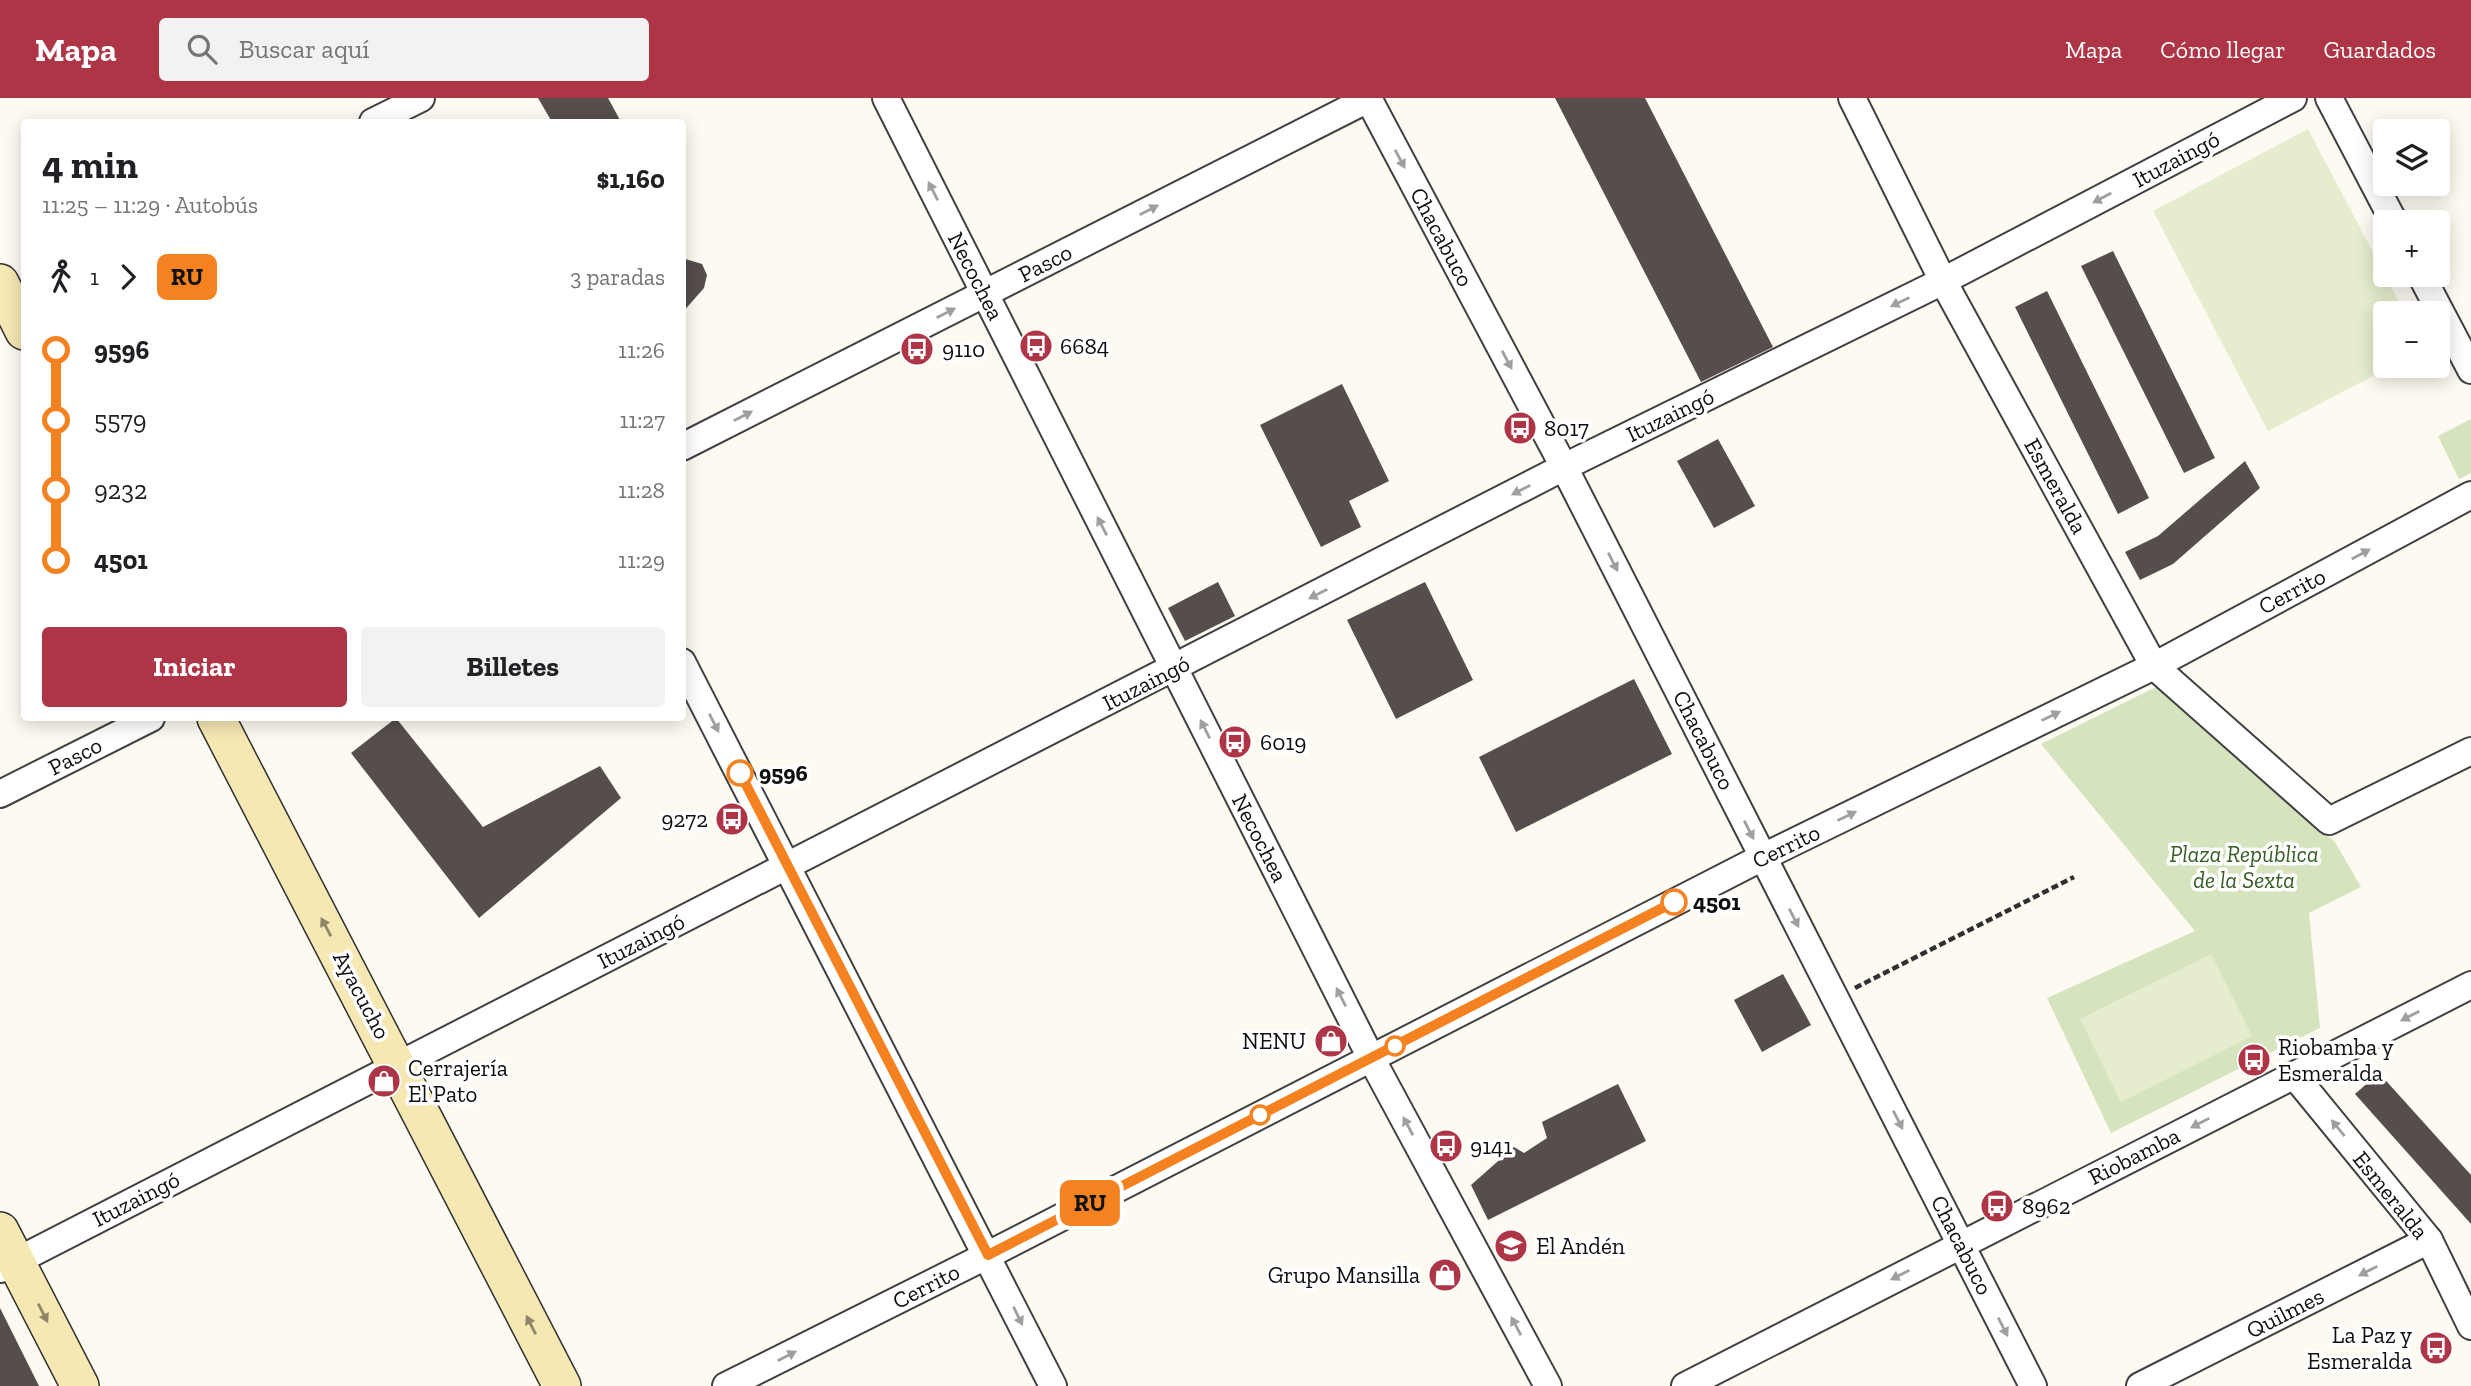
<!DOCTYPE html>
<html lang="es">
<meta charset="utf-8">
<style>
body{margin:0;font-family:"Zilla Slab",serif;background:#f2f2f2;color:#202124;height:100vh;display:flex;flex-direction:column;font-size:26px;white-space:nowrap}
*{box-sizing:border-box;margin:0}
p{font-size:23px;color:#757577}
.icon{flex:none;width:38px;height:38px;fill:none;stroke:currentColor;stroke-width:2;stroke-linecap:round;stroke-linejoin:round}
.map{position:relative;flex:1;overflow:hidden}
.sheet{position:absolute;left:21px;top:21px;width:665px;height:602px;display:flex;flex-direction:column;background:#fff;border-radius:7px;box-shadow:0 4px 18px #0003}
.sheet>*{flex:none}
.badge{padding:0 14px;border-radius:10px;font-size:24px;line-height:46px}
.buttons{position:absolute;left:2373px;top:21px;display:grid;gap:14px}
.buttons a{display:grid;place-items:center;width:77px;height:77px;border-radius:7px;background:#fff;box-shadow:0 4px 18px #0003;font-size:35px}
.map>.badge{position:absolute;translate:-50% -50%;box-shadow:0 0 0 4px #fff}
.legs{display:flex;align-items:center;gap:10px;height:77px;padding:0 21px;font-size:23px}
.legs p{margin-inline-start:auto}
.headline{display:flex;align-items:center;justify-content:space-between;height:119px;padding:0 21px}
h1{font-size:38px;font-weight:700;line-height:52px}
.action{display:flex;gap:14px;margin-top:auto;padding:14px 21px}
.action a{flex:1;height:80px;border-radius:7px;background:#ae3546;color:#fff;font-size:28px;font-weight:700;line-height:80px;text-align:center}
.action a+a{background:#f2f2f2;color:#202124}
ul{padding:0 21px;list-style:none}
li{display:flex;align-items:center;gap:24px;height:70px;font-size:26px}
li i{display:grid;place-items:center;width:10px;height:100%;margin:0 9px;background:currentColor}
li i::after{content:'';width:18px;height:18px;margin:-9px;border:5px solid;border-radius:50%;background:#fff}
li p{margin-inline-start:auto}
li:first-child i{background:linear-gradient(#0000 50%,currentColor 0)}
li:last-child i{background:linear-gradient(currentColor 50%,#0000 0)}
header{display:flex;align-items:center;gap:42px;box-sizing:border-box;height:98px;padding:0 35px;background:#ae3546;color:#fff}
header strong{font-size:33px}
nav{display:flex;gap:38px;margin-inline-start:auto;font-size:24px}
.search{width:490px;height:63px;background:#f2f2f2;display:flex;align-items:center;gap:18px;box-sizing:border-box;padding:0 24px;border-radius:7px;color:#757577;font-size:26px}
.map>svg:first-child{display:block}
.green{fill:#d5e4be}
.pitch{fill:#e5edce}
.building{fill:#554e4c}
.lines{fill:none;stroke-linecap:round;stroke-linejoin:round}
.minor-casing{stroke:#414141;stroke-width:30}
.secondary-casing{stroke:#303030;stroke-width:40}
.path{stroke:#303030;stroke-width:4.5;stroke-dasharray:7 3.5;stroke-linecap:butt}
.minor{stroke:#fff;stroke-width:26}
.secondary{stroke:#f6e8b3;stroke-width:37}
.oneway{fill:#9f9f9f}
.oneway2{fill:#8e8669}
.line-1-casing{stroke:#fff;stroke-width:16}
.line-1{stroke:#f58220;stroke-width:10}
.stop-1-dot{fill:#fff;stroke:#f58220;stroke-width:3.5}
.labels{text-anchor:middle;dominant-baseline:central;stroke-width:7;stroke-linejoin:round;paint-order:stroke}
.street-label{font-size:23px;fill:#0e0e0e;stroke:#fff}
.poi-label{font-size:23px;fill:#0e0e0e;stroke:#fff;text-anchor:start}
.stop-label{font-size:23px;font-weight:bold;fill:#0e0e0e;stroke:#fff;text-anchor:start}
.park-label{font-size:23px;font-style:italic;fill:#375e25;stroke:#fff}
</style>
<header>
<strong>Mapa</strong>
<div class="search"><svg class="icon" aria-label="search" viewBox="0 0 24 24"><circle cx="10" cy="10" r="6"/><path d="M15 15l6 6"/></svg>Buscar aquí</div>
<nav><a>Mapa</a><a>Cómo llegar</a><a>Guardados</a></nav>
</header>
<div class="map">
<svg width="2471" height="1288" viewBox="0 0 2471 1288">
<rect width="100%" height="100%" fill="#fdfaf1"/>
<g class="green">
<path d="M2471,321v54l-12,6 -21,-43z"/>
<path d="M2158,588l177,156 26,45 -52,26 11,115 -209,105 -64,-135 148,-67 -154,-187z"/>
</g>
<g class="pitch">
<path d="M2308,31l97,184h-20v53h7l-124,65 -115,-220z"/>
<path d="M2211,856l41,82 -131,66 -41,-83z"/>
</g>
<g class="building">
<path d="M538,0h70l13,24h-69z"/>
<path d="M1555,0h90l128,249 -72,35z"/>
<path d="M2113,153l102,207 -31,15 -103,-207z"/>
<path d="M682,160l20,6 5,11 -3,13 -22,25z"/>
<path d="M2047,193l102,207 -31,16 -103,-207z"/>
<path d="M1342,286l47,97 -40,20 12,26 -40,20 -61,-122z"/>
<path d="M1718,341l37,67 -41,22 -37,-67z"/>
<path d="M2245,363l15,27 -87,76 -33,16 -15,-28 33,-16z"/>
<path d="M1218,484l17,34 -50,25 -17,-33z"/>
<path d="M1425,484l48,98 -77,39 -49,-99z"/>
<path d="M1634,581l38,75 -156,78 -37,-75z"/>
<path d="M396,620l87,109 117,-61 21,32 -142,120 -128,-165z"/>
<path d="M1783,876l28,51 -49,27 -28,-52z"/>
<path d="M2379,975l92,102v49l-116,-130z"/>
<path d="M1618,986l28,57 -158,79 -17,-35 43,-38 10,6 23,-15 -5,-16z"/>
<path d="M0,1210l39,78h-39z"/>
</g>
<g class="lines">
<defs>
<g id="minor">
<path d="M886,0l485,960 177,328"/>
<path d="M1368,0l196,369 469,919"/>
<path d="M1852,0l91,183 211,385 175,155 142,-70"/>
<path d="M2329,0l65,124"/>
<path d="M373,24l48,-24"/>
<path d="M2421,177l50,95"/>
<path d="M682,349l688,-349"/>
<path d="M682,564l371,724"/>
<path d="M0,696l151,-76"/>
<path d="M2294,977l135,165 42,86"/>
<path d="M1,1171l1563,-802 379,-186 350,-183"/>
<path d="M726,1288l262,-131 775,-398 391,-191 317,-171"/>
<path d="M1685,1288l786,-401"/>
<path d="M2140,1288l289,-146"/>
</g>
<g id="secondary">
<path d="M0,185l24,48"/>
<path d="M216,620l346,668"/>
<path d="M0,1133l80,155"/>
</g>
</defs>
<use href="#minor" class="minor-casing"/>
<use href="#secondary" class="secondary-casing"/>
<path class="path" d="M1855,890l219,-111"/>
<use href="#minor" class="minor"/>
<use href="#secondary" class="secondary"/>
</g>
<defs><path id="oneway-solid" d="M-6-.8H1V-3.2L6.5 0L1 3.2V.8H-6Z" transform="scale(1.75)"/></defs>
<g class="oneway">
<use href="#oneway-solid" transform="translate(1400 61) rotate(62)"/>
<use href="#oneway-solid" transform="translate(933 93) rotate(-117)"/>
<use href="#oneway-solid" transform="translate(2102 100) rotate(152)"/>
<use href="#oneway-solid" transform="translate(1149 112) rotate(-27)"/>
<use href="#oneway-solid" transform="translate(1900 204) rotate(154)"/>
<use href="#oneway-solid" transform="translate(946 215) rotate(-27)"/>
<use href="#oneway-solid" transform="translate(1507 262) rotate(62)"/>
<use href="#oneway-solid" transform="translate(743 318) rotate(-27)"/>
<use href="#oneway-solid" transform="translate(1521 392) rotate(153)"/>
<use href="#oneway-solid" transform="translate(1102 428) rotate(-117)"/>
<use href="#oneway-solid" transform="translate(2361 456) rotate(-28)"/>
<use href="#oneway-solid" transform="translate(1613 464) rotate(63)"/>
<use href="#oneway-solid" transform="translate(1318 496) rotate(153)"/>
<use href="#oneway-solid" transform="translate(2051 618) rotate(-26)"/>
<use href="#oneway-solid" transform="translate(714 625) rotate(63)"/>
<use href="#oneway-solid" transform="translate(1205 631) rotate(-117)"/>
<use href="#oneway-solid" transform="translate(1847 718) rotate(-26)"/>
<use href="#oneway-solid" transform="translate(1749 732) rotate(63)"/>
<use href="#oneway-solid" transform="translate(1794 820) rotate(63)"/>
<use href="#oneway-solid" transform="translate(1341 899) rotate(-117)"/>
<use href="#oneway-solid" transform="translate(2410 918) rotate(153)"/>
<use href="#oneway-solid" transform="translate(1898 1022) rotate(63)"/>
<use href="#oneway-solid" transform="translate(2200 1025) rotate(153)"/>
<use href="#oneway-solid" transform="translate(1408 1028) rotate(-118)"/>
<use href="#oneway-solid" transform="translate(2338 1030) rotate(-129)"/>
<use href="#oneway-solid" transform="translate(2368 1173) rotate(153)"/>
<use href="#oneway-solid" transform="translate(1900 1177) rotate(153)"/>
<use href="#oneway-solid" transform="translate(1018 1218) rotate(64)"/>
<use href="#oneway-solid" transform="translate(1516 1228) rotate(-118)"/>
<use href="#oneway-solid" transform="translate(2003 1229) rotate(63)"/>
<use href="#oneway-solid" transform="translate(787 1258) rotate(-27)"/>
</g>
<g class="oneway2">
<use href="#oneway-solid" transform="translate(326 829) rotate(-118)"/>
<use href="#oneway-solid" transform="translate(43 1215) rotate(63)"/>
<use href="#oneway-solid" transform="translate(531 1227) rotate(-117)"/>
</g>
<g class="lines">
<defs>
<path id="line-1" d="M740,675l248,482 686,-353"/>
</defs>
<use href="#line-1" class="line-1-casing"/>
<use href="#line-1" class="line-1"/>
</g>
<defs>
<symbol id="bus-disc" viewBox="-11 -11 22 22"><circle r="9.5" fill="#ae3546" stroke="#fff"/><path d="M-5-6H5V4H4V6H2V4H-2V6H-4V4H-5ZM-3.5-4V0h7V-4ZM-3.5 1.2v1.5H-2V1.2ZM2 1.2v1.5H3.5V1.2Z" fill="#fff"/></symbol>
<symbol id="shop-disc" viewBox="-11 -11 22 22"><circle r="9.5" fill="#ae3546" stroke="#fff"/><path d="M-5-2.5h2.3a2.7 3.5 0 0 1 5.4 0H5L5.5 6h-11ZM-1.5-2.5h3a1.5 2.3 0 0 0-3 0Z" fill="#fff"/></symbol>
<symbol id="school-disc" viewBox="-11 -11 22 22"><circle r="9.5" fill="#ae3546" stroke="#fff"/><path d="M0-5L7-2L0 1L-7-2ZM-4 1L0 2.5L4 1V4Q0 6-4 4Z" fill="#fff"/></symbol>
</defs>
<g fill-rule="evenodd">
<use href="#bus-disc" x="1017" y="229" width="38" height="38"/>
<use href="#bus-disc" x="898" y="232" width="38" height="38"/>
<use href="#bus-disc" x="1501" y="311" width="38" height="38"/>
<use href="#bus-disc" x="1216" y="625" width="38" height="38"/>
<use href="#bus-disc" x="713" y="702" width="38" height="38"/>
<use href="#shop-disc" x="1312" y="924" width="38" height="38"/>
<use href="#bus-disc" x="2235" y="943" width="38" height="38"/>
<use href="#shop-disc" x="365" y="964" width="38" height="38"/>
<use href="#bus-disc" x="1427" y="1029" width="38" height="38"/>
<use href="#bus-disc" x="1978" y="1089" width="38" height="38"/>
<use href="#school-disc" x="1492" y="1129" width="38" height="38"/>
<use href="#shop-disc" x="1426" y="1158" width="38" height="38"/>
<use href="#bus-disc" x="2417" y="1231" width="38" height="38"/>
</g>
<g class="stop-1-dot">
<circle cx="740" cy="675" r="12"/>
<circle cx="1674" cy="804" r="12"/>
<circle cx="1395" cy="948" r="9"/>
<circle cx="1260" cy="1017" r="9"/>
</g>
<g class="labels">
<g class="street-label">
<text transform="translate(2176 61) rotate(-28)">Ituzaingó</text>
<text transform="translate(1442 139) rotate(62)">Chacabuco</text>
<text transform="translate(1045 165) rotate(-27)">Pasco</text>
<text transform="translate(976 178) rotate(63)">Necochea</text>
<text transform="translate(1670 317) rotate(-26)">Ituzaingó</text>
<text transform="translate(2056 388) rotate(61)">Esmeralda</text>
<text transform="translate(2292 493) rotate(-28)">Cerrito</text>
<text transform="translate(1146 585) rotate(-27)">Ituzaingó</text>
<text transform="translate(1704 642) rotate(63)">Chacabuco</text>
<text transform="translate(75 658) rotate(-27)">Pasco</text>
<text transform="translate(1260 740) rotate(63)">Necochea</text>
<text transform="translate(1786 748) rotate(-26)">Cerrito</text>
<text transform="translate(641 843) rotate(-27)">Ituzaingó</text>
<text transform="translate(362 897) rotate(62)">Ayacucho</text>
<text transform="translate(2134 1058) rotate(-27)">Riobamba</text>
<text transform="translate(2391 1097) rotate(51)">Esmeralda</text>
<text transform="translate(136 1101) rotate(-27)">Ituzaingó</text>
<text transform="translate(1962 1147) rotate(63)">Chacabuco</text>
<text transform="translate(926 1188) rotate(-27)">Cerrito</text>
<text transform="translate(2285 1215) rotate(-27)">Quilmes</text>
</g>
<g class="poi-label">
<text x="1060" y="248">6684</text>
<text x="942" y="251">9110</text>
<text x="1544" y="330">8017</text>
<text x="1260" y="644">6019</text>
<text x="708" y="721" text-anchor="end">9272</text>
<text x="1306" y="943" text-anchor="end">NENU</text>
<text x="2278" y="949">Riobamba y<tspan x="2278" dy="26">Esmeralda</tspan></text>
<text x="408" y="970">Cerrajería<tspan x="408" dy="26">El Pato</tspan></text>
<text x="1470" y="1048">9141</text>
<text x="2022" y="1108">8962</text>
<text x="1536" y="1148">El Andén</text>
<text x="1420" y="1177" text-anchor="end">Grupo Mansilla</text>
<text x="2412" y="1237" text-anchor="end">La Paz y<tspan x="2412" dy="26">Esmeralda</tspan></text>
</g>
<g class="stop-label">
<text x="759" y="675">9596</text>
<text x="1693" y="804">4501</text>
</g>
<g class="park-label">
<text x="2244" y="756">Plaza República<tspan x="2244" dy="26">de la Sexta</tspan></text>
</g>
</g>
</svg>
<div class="buttons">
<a><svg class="icon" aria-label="layers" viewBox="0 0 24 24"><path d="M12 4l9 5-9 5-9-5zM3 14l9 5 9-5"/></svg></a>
<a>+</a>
<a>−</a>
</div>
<b class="badge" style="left:1090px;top:1105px;background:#f58220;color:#111">RU</b>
<section class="sheet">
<div class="headline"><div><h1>4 min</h1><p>11:25 – 11:29 · Autobús</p></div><b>$1,160</b></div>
<div class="legs"><svg class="icon" aria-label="walk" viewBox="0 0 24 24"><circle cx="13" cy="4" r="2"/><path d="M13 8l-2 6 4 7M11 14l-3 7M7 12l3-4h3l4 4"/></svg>1<svg class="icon" aria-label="forward" viewBox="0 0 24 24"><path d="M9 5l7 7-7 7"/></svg><b class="badge" style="background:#f58220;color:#111">RU</b><p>3 paradas</p></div>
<ul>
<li><i style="color:#f58220"></i><b>9596</b><p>11:26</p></li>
<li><i style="color:#f58220"></i><span>5579</span><p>11:27</p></li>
<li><i style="color:#f58220"></i><span>9232</span><p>11:28</p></li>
<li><i style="color:#f58220"></i><b>4501</b><p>11:29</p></li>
</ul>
<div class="action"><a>Iniciar</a><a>Billetes</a></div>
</section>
</div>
